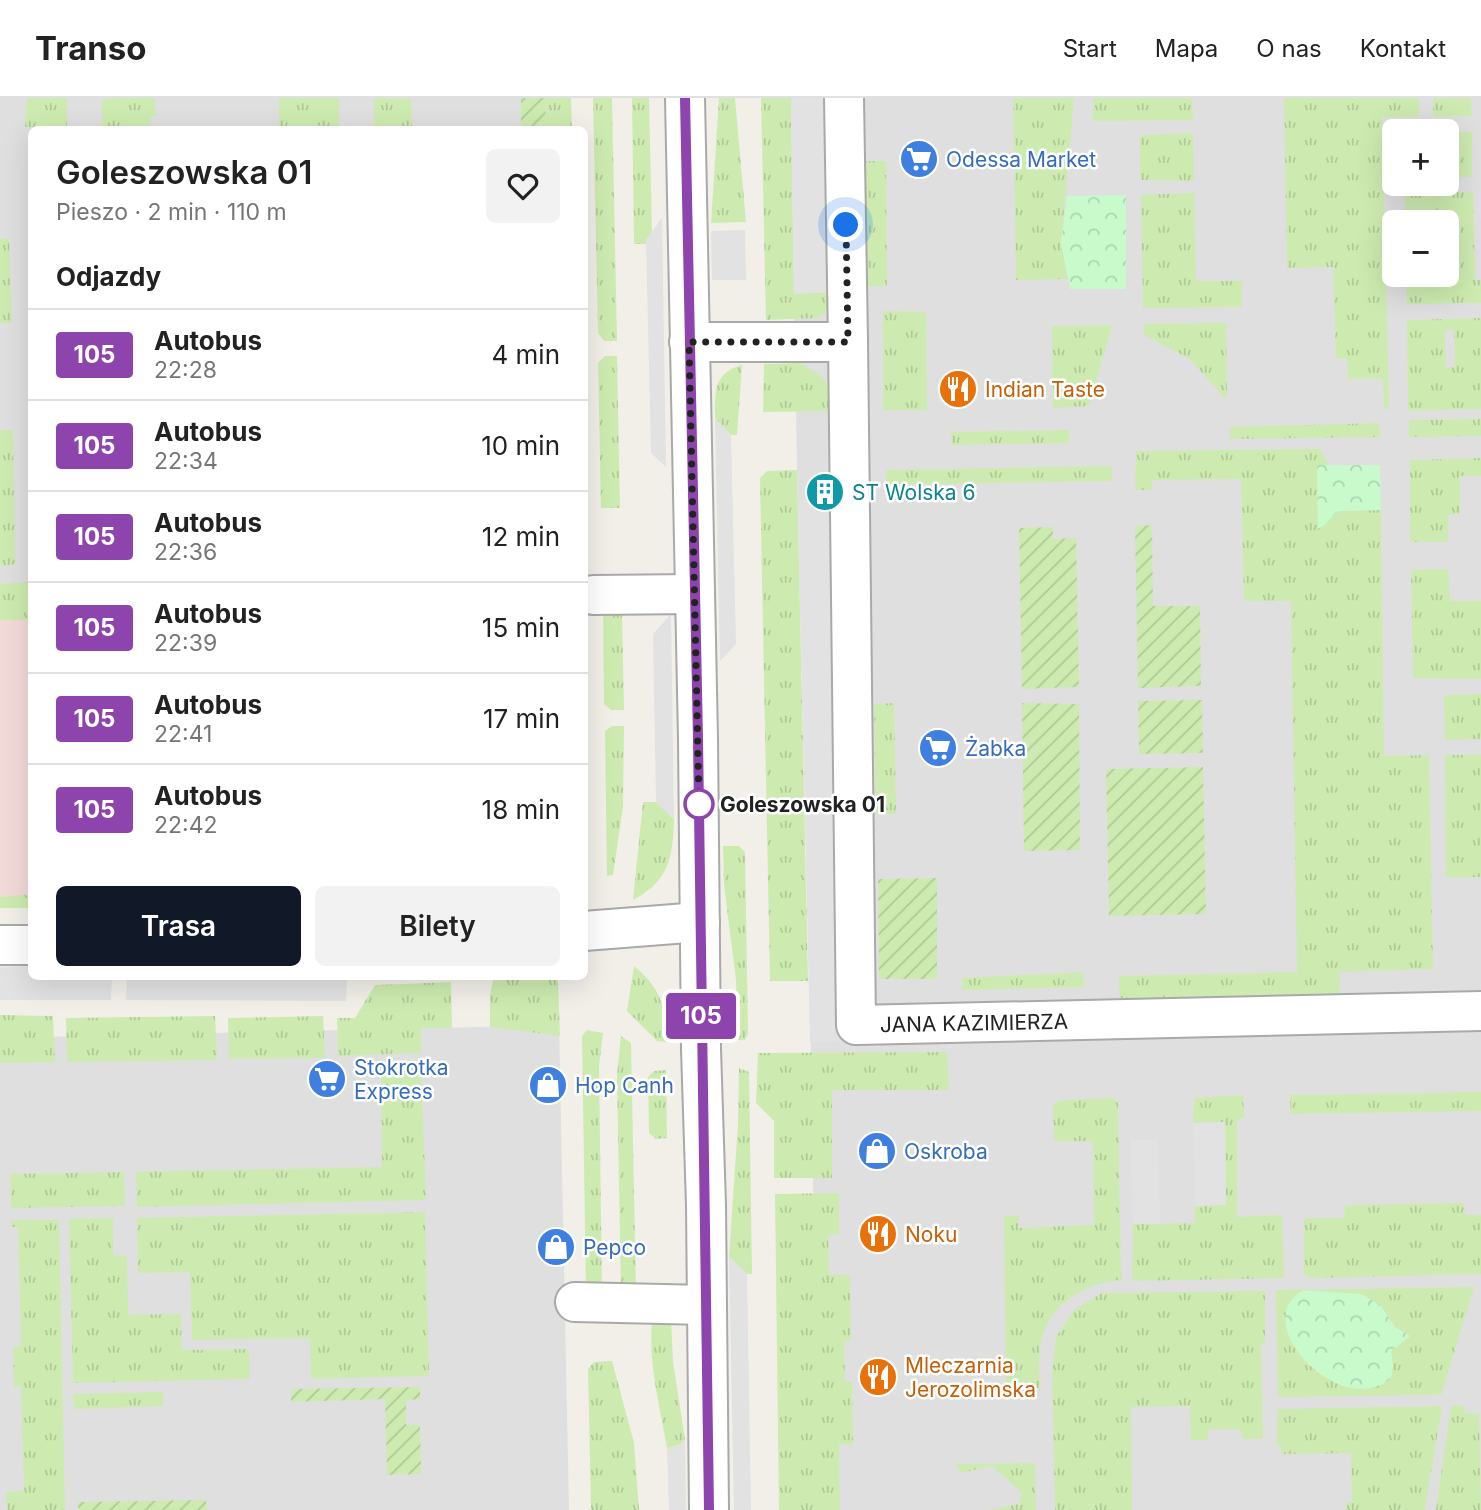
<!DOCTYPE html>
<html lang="pl">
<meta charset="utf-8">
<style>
body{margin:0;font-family:Inter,sans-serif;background:#f2f2f2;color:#222;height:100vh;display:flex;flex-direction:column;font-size:26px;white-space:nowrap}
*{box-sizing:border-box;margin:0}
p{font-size:23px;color:#767676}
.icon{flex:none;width:38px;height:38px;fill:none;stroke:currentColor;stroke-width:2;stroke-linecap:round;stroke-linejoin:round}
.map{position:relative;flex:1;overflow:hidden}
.sheet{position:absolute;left:28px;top:28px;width:560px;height:854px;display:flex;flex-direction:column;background:#fff;border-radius:10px;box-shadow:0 7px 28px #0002}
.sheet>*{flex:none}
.badge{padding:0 14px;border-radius:5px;font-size:24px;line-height:46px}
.buttons{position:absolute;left:1382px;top:21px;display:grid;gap:14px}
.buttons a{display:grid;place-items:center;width:77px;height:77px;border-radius:10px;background:#fff;box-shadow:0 7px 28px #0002;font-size:35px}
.you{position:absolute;width:35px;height:35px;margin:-18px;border:5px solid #fff;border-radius:50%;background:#1a73e8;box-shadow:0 0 0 10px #1a73e833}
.map>.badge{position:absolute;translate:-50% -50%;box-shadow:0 0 0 4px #fff}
h2{padding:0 28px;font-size:26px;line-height:63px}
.round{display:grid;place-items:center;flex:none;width:74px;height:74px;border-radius:10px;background:#f2f2f2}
.head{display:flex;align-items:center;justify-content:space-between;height:119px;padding:0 28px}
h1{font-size:33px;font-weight:600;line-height:52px}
.button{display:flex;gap:14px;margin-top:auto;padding:14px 28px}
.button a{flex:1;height:80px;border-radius:10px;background:#111827;color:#fff;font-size:28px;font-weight:600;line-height:80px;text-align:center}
.button a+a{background:#f2f2f2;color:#222}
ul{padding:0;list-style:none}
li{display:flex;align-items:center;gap:21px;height:91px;padding:0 28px;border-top:2px solid #e0e0e0}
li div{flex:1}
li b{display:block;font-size:26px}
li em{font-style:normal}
li .badge{min-width:77px;font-weight:700;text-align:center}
header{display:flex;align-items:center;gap:42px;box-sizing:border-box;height:98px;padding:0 35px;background:#fff;border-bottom:2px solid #e0e0e0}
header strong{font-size:33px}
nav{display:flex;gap:38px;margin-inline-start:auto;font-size:24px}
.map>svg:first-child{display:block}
.residential{fill:#e0dfdf;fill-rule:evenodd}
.commercial{fill:#f2dad9}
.grass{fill:url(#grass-tufts);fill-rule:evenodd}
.park{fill:url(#park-crowns)}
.garden{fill:url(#garden-furrows)}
.parking{fill:#e2e2e2}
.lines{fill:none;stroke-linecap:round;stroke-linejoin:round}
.minor-casing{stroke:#a9a9a9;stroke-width:42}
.minor{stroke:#fff;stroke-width:38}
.line-casing{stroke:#fff;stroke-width:16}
.line{stroke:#8e44ad;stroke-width:10}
.walk{stroke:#222;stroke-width:7;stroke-dasharray:0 12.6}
.stop-dot{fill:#fff;stroke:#8e44ad;stroke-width:3.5}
.labels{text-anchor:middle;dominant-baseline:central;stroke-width:5;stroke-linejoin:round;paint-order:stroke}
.shop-label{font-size:21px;fill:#366cbe;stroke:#fff;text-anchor:start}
.food-label{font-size:21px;fill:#c56008;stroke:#fff;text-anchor:start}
.culture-label{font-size:21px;fill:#0d838f;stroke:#fff;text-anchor:start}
.stop-label{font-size:21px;font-weight:bold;fill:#222;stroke:#fff;text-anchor:start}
.street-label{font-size:21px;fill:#222;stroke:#fff}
</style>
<header>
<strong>Transo</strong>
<nav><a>Start</a><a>Mapa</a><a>O nas</a><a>Kontakt</a></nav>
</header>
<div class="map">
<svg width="1481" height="1412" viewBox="0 0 1481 1412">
<defs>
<pattern id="grass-tufts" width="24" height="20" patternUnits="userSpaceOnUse" patternTransform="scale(1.75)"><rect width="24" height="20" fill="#cdebb0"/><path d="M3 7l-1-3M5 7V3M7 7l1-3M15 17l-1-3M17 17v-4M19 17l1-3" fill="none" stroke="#b0c997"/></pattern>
<pattern id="park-crowns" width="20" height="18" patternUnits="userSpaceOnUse" patternTransform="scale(1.75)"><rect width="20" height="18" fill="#c8facc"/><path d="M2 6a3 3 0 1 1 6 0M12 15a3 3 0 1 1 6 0" fill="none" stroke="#acd6af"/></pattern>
<pattern id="garden-furrows" width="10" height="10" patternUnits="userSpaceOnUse" patternTransform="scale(1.75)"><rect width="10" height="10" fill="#cdebb0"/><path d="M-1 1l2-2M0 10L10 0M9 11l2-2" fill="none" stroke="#b0c997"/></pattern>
</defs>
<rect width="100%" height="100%" fill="#f2efe9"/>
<g class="residential">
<path d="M0,0h545l1,31 -514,1 -1,490h-31z"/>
<path d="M791,0h690v1412h-663l-7,-457 -14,-583zM1395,33h52v53h-52zM1395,124h52v53h-52z"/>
<path d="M559,927l10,485h-569v-472z"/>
</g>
<path class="commercial" d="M0,522h32l-1,274 -31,3z"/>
<g class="grass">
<path d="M27,0h40v31l-42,-2z"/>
<path d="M117,0h38l1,18h-6v13h-48v-29z"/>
<rect x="279" y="0" width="60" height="31"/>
<path d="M374,0l37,1 1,30h-38z"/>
<path d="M545,0h26l1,31h-26z"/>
<path d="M593,0h19l5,243h-13l-6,-8z"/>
<path d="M632,0h17l3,135 -6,7v4h-12z"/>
<path d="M719,0h16l11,124 -35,1z"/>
<path d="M761,0h30l3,196 37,-2 -6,21 -8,5 -51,2z"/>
<path d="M1013,0h61l-13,145 7,36 -52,1z"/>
<path d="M1093,0h99l1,22 -100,1z"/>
<path d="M1284,0h135v19h-37l7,292h-5l-1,-30h-35l-1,-21h-11l-3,-91 -46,1z"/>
<path d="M1433,0h38l1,18 -39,1z"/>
<rect x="1447" y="34" width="25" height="45"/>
<path d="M1193,35l1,48 -54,-1v-45z"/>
<path d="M865,63h21l1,125h-20z"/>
<path d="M1473,94l2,88h6v23l-74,1 -1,-29h41v-53h-42v-29z"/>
<path d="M1194,95l2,88h46v26l-99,1 -2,-113z"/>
<path d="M0,140l9,1 3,84h-12z"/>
<path d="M883,213l43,1 1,98h-44z"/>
<path d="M1481,220v91l-73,2 -1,-91zM1454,231l1,38 -9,1 -1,-38z"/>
<path d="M1226,225l1,77 -39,-42 -44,-23v-11z"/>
<path d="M1112,227l-23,81 -36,2 -1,-82z"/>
<path d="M605,258h12l3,152h-19l-3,-145z"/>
<path d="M798,265c28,13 31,18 36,48l-71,1 1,-48z"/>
<path d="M742,267l-5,70h-6l-16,-17c0,-26 -2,-45 27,-53z"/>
<path d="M1481,321v17l-72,1v-17z"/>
<path d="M1379,325l1,14 -150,2v-12z"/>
<path d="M0,332h13l2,134 -15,2z"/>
<path d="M1069,332v13l-117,2 -1,-13z"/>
<path d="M1320,351l9,17h-12l1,64 20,-19 43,-1 3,246 45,-1 4,214 -93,3 -1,30 -219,6 -1,-32 178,-4 -6,-371h-47l-3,-122 -89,1v10h-17l1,-39z"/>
<path d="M1481,360v18h-21v38l-12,1v27h-38v-82z"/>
<path d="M1112,368v14l-2,1 -224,4v-15z"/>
<path d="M797,372l11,511h-38l-10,-503 7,-7z"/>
<path d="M1448,471l2,32h31v78l-68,-1 -2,-108z"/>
<path d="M31,484v38h-31v-36z"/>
<path d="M603,515h19l2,97h-13l-7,-6z"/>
<path d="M1481,596v45l-36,1 -1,-45z"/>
<path d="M894,605l2,111h-20l-2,-110z"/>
<path d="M612,628h12l-1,81 -10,68 -6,1 -2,-145z"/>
<path d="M1445,657h36v122h-35z"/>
<path d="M643,704h13l18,17c-1,38 -5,62 -41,81z"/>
<path d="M723,748h16l6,6 3,181 -3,7h-8l-1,-60 -12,-95z"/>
<path d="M31,796v14h-31v-11z"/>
<path d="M634,868c29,24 30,40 33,76l-10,-1 -30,-30z"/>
<path d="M1083,874l1,15 -122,3v-12z"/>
<path d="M494,879h59l5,3 2,56 -70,-9v-33z"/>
<path d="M451,884l1,46h-31v25l-83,3 -1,-38h18l20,-33z"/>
<path d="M0,917l53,1 2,46 -55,1z"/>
<path d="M215,918l2,44 -150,2 -1,-44z"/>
<path d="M323,918l2,42 -96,1 -1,-41z"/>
<path d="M587,932l16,3 -4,33 3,227h-16l-4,-257z"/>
<path d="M621,938l10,7 5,249 -15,1 -4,-218z"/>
<path d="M947,954l2,38h-117v88h-58v-57l-18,-18 2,-50z"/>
<path d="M381,968h40l5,134 -289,7 -1,-35 246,-5z"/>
<path d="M739,970l10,4 3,202h-5l-18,-17 9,-133z"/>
<path d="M666,972l1,68 -11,1 -7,-6 -1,-56 6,-6z"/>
<path d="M1481,994v19l-191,3v-19z"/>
<path d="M1243,997l1,23 -7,1v98l45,-2 2,63 -152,3 1,-57 62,-1v-17l31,-1 -1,-83 -32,1 1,-25z"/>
<path d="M1113,1000l5,4 3,178c-39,3 -78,28 -81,70 -2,13 0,26 0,39h-34l-2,-173h15l-1,12 76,-3 -1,-84h-39l-1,-37 9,-4z"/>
<path d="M124,1074l1,34 -114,2 -1,-34z"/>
<path d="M839,1095v41l-11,1 1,40h21l1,65 -7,1 1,40 7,1 1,62h-14l1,66h-61l-4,-316z"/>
<path d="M1464,1105l1,12h16v59l-171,4 -6,-3v-57h40l1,-13z"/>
<path d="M425,1114l4,164 -118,3 -1,-41 -118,2 -2,-68 -52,1 -1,-55z"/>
<path d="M113,1120v37l14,1 1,59 53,-1 1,36 67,-1 1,30 -177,4 -4,-164z"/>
<path d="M11,1122h48l6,290h-58l-1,-18 18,-1 -3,-100v-5l-7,1 -1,-40h7l1,-6 -3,-114h-7z"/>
<path d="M1474,1189l-33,108 -163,2 -2,-107zM1381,1208l14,21 15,9 -19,15 -24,39 -39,-11z"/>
<path d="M1265,1193v52l-4,1 2,95h-21l-1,-10h-32l-1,11h-17l-1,-34 -59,1 1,103h-77l-3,-139 4,-34 18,-27 28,-17z"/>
<path d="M671,1222l2,42 12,77 -5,6 -13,3c-7,-43 -19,-84 -15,-127z"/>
<path d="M612,1263l22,82 5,67h-48l-3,-141 6,-7z"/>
<path d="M163,1294v14l-89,3 -1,-15z"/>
<path d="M1464,1307l1,8h14l2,97h-45l15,-104z"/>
<path d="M1442,1308l-17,104h-79v-8h6l-1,-49 -70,1v-7l-4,-1v-37z"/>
<path d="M1035,1365l1,47h-47l30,-6 3,-11 -30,-27 -32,7 -4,-9z"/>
</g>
<g class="park">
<path d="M1126,97v94h-56l-9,-46 6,-47z"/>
<path d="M1380,367l1,45 -43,1 -20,20 -1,-66z"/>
<path d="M1304,1192l58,4 19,12 14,21 15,9 -19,15 2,15 -2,12c-51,44 -146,-58 -87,-88z"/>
</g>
<g class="garden">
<path d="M521,0h24l1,31h-25z"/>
<path d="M1152,427l1,81h47l1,80 -63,2 -3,-162z"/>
<path d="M1053,429v12l23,-1 3,149 -57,2 -3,-161z"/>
<path d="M1202,602l1,53 -64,1 -1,-53z"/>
<path d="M1022,605l57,1 1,146 -56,1z"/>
<path d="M1203,669l3,147 -97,2 -3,-147z"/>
<path d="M937,780v101h-58l-1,-100z"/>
<path d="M420,1289v12l-14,1v25h14l1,49 -34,1 -2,-76 -94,3 1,-13z"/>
<path d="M206,1402l1,10h-129v-8h3z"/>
</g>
<g class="parking">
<path d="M791,0h37l3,194 -37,2z"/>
<path d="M662,120l4,249 -15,-14 -5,-213z"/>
<path d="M745,132l1,50h-34l-1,-49z"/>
<path d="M715,320l16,17 5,209 -16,17z"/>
<path d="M836,401l9,542 -35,1 -12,-541z"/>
<path d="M671,516l3,205 -18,-17 -3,-168z"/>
<path d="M31,868l1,10 80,1 -1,23h-111v-33z"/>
<path d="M127,879v-1l220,1 -1,24 -220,-1z"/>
<path d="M1225,1024l1,83 -31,1 -2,-83z"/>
<path d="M1130,1042h28l2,84h-27z"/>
<path d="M729,1159l18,17 4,236h-17z"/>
<path d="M685,1341l1,71h-17l-2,-62 13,-3z"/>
</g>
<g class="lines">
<defs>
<g id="minor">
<path d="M685,0l13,641 3,310 5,156 3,305"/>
<path d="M844,0l4,244"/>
<path d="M689,244h159l8,683 625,-14"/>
<path d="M593,497l102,-1"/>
<path d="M584,833l116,-9"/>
<path d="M0,847h32"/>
<path d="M575,1204l132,3"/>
</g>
</defs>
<use href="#minor" class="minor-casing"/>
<use href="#minor" class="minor"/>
</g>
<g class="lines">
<defs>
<path id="line" d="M685,0l13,641 11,771"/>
</defs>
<use href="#line" class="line-casing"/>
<use href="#line" class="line"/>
<path class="walk" d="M699,706l-10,-462h159l-2,-117"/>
</g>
<defs>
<symbol id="supermarket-disc" viewBox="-11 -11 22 22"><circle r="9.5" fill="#3f7fe0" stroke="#fff"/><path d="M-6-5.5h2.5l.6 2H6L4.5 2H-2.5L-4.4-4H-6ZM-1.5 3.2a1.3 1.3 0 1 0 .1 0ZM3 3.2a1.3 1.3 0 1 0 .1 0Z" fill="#fff"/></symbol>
<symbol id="restaurant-disc" viewBox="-11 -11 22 22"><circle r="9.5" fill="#e8710a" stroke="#fff"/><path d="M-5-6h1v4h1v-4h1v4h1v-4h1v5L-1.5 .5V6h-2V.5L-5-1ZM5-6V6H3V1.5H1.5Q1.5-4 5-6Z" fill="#fff"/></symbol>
<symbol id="building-disc" viewBox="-11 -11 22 22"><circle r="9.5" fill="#0f9aa8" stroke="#fff"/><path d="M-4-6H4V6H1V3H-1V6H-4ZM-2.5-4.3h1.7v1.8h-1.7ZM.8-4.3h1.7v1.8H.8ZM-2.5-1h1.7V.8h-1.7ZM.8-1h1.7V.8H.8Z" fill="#fff"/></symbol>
<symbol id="shop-disc" viewBox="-11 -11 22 22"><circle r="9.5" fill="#3f7fe0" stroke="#fff"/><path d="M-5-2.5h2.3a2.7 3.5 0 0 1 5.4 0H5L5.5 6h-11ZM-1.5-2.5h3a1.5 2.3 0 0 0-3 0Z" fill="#fff"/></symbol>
</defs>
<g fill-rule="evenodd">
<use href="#supermarket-disc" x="897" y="39" width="44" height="44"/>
<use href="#restaurant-disc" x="936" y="269" width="44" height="44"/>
<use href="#building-disc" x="803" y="372" width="44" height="44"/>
<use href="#supermarket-disc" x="916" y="628" width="44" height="44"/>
<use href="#supermarket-disc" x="305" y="959" width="44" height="44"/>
<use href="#shop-disc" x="526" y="965" width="44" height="44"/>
<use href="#shop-disc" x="855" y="1031" width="44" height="44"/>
<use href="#restaurant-disc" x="856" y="1114" width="44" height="44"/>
<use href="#shop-disc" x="534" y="1127" width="44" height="44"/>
<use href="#restaurant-disc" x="856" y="1257" width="44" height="44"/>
</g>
<circle class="stop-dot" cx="699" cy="706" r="14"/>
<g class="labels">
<g class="shop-label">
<text x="946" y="61">Odessa Market</text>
<text x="965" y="650">Żabka</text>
<text x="354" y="969">Stokrotka<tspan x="354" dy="24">Express</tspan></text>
<text x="575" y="987">Hop Canh</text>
<text x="904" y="1053">Oskroba</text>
<text x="583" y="1149">Pepco</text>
</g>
<g class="food-label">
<text x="985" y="291">Indian Taste</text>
<text x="905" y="1136">Noku</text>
<text x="905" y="1267">Mleczarnia<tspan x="905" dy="24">Jerozolimska</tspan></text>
</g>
<g class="culture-label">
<text x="852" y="394">ST Wolska 6</text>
</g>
<g class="stop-label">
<text x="720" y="706">Goleszowska 01</text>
</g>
<g class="street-label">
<text transform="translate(974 925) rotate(-1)">JANA KAZIMIERZA</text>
</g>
</g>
</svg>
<div class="buttons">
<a>+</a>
<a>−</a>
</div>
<div class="you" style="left:846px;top:127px"></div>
<b class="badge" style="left:701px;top:918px;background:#8e44ad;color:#fff">105</b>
<section class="sheet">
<div class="head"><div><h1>Goleszowska 01</h1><p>Pieszo · 2 min · 110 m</p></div><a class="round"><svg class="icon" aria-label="heart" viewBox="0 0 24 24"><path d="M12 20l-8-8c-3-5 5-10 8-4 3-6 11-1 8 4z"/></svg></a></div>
<h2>Odjazdy</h2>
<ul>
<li><span class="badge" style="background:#8e44ad;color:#fff">105</span><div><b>Autobus</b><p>22:28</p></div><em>4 min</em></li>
<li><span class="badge" style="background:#8e44ad;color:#fff">105</span><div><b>Autobus</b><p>22:34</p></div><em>10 min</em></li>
<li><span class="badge" style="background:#8e44ad;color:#fff">105</span><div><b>Autobus</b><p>22:36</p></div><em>12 min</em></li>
<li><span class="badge" style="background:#8e44ad;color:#fff">105</span><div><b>Autobus</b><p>22:39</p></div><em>15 min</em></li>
<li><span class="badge" style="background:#8e44ad;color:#fff">105</span><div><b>Autobus</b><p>22:41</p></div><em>17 min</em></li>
<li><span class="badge" style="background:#8e44ad;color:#fff">105</span><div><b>Autobus</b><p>22:42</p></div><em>18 min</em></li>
</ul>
<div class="button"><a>Trasa</a><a>Bilety</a></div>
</section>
</div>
